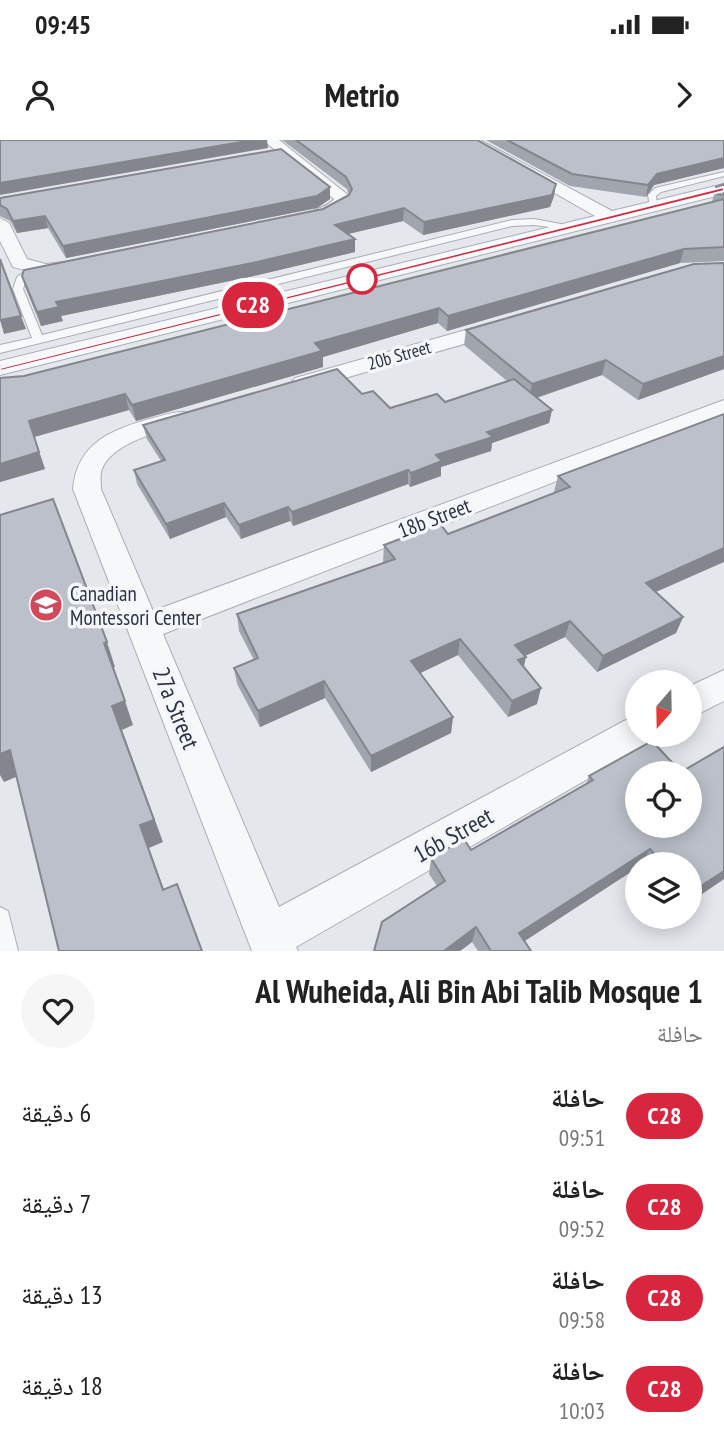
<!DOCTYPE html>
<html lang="ar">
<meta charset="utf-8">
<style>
body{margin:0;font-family:"PT Sans Narrow","Noto Naskh Arabic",sans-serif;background:#f6f6f6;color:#222;direction:rtl;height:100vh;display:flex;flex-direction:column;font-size:26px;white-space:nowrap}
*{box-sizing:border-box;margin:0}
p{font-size:23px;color:#767676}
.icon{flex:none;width:38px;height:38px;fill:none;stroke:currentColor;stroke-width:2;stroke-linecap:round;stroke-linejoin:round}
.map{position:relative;height:811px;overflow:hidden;direction:ltr}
.details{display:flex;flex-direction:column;background:#fff;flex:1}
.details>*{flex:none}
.badge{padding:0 14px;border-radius:23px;font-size:24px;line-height:46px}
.needle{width:46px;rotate:200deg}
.tools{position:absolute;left:625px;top:530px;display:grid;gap:14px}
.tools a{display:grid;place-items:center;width:77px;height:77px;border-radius:50%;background:#fff;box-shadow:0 4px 18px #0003;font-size:35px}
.map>.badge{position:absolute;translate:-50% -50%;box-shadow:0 0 0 4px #fff}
.round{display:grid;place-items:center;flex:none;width:74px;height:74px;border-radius:37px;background:#f6f6f6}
.overview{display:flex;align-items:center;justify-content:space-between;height:119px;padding:0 21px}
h1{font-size:33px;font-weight:700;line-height:52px}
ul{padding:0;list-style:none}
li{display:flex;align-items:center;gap:21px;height:91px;padding:0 21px}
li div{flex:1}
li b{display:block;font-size:26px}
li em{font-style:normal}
li .badge{min-width:77px;font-weight:700;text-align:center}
.status{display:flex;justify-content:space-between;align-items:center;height:49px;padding:0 35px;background:#fff;direction:ltr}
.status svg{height:19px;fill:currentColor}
header{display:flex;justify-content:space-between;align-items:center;height:91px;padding:0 21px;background:#fff;font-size:32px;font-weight:700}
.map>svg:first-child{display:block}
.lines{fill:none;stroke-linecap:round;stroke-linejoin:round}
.service-casing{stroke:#a9aeb7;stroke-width:2}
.minor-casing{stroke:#a9aeb7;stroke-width:2}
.service{fill:#f7f8fa;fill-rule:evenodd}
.minor{fill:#f7f8fa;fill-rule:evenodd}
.wall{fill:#a1a5ae}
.shaded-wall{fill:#83868d}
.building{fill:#bbc0ca;stroke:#83868d;stroke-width:2;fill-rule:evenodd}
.line{fill:#d7263d;stroke:#fff;stroke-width:2}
.stop-dot{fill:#fff;stroke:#d7263d;stroke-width:3.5}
.labels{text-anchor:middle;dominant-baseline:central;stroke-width:7;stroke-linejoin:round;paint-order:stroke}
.far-street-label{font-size:18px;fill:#2b3445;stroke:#f4f6f9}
.street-label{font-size:21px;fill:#2b3445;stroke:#f4f6f9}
.poi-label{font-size:21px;fill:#2b3445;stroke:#f4f6f9;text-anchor:start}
.near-street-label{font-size:24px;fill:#2b3445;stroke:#f4f6f9}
</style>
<div class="status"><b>09:45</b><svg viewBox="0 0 49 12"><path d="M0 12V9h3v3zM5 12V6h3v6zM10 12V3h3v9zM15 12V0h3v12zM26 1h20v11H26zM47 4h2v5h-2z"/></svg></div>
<header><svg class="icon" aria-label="forward" viewBox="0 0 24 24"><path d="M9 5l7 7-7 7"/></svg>Metrio<svg class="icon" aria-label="person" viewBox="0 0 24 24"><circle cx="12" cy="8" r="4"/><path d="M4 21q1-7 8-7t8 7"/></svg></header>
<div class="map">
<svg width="724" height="811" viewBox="0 0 724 811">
<rect width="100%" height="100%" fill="#e4e7ec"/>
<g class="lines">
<defs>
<g id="service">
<path d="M724,32v4l-63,16 -5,4 1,12 -7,-2 -2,-11 7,-7z"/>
<path d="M534,79l43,8 -5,3 -38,-5 -22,1 -512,127v-8l32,-7 -19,-49 4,-12 14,-10 9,2 -14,11 -3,9 19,46 470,-115z"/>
<path d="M0,767l8,4 10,40h-18z"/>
</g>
<g id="minor">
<path d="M263,0h16l69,55 2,7c-10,12 -29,22 -45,19l-3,-4c9,-9 23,-7 32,-18z"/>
<path d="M462,0h18l132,71 112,-27v10l-724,181v-14l595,-145z"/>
<path d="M0,78l9,5 18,36 19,5 28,-3 9,6c-13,16 -52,5 -70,0l-13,-26z"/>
<path d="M505,179l8,1 3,5 -3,5 -210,60 -8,-2 -4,-5 4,-5z"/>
<path d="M724,260v16l-561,218 116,273 345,-186 13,-5v19h17l-4,8 -354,204 2,4h-46l-179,-462c4,-47 40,-60 80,-71 13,-3 25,-8 38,-5l3,5 -3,5c-26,7 -82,19 -90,49 -1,5 0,12 0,17l52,122z"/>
<path d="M724,530v31l-34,17v-32z"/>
</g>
</defs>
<use href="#service" class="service-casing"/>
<use href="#minor" class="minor-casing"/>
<use href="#service" class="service"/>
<use href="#minor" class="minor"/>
</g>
<g class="wall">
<path d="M282,0h195l77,56 -4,11 -127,28 -20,-14 -55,13 7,18 -97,23 -197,41 2,5 -22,5 -15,-37 -4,-13 301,-67 26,-14 -2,-6z"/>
<path d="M486,0h238v28l-70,17 -8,12 -76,-11z"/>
<path d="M724,44v77l-44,2 -233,68 -9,-8 -115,34v10l-187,54 -7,-11 -95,27 11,32 -45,13 24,-106 688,-174 4,-15z"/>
<path d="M330,47v12l-13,9 -251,50 -18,-30 -31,5 -7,-12 -10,-5v-18z"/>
<path d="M724,123v106l-86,31 -36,-25 -65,23 15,12 -3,13 -57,20 -1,8 -50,16v9l-31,11 -2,-3 -115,42 -3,-5 -49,18 -15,-22 -56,22 -33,-55 -3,-14 27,-9 -14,-22 -4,-14 219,-31 28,14 55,-6 62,-21 -43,-36 2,-15z"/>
<path d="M724,274l-68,178 27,25 -7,16 -79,39 -32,-35 -40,19 -1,11 13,37 -29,13 -50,-62 -38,18 33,44 -2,16 -80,39 -46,-74 -65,29 -23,-43 -3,-16 20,-8 -15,-29 -2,-17 147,-51 -1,-1 1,-17 64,-11 107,-41 -1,-1 4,-16z"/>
<path d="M724,607v132l-34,23v-38h-53v4l-113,73 7,10h-53l-6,-9 -12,9h-86l63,-65 -8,-12 2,-16 40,-8 115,-65 3,-9 92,-4z"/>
</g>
<g class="shaded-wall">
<path d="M253,0h14l1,8 -268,47v-12z"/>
<path d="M724,18v10l-70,17 -8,12 2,-12 9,-11z"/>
<path d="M556,44l-2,12 -4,11 -127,28 1,-13z"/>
<path d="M330,47v12l-13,9 -251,50 -3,-12z"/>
<path d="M404,68l-1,13 -68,16v-12z"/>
<path d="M45,76l3,12 -31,5 -4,-12z"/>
<path d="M355,99v13l-97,23 -197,41 2,5 -22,5 -4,-14 19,-10z"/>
<path d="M684,109l-4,14 -233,68 1,-15z"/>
<path d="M439,168l-1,15 -115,34v10l-187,54 -4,-16 183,-62z"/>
<path d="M21,176l5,13 -22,5 -4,-14z"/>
<path d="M724,216v13l-86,31 5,-16z"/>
<path d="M606,220l-4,15 -73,25 3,-16z"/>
<path d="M125,254l4,16 -95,27 11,32 -45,13v-18l29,-43z"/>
<path d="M552,270l-3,13 -57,20 -1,8 -50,16v9l-31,11 1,-14 25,-18 51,-23z"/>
<path d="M408,330v14l-115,42 -1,-14z"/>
<path d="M224,363l2,14 -56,22 -4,-15z"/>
<path d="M288,367l2,14 -49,18 -2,-14z"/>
<path d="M724,408v14l-84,37 6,-16z"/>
<path d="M683,477l-7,16 -79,39 6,-16z"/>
<path d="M570,481l-5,16 -53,25 3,-17z"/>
<path d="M460,499l-2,16 -48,23 1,-17z"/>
<path d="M107,502l8,25 -2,1 -9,-25z"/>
<path d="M526,517l-4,17 -4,-14z"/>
<path d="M324,541l1,17 -65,29 -2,-16z"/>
<path d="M541,548l-4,16 -29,13 4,-16z"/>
<path d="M125,561l8,24 -11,5 41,112 -14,6 23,64 -9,-22 -23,-65 -28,-119z"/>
<path d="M453,577l-2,16 -80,39v-16z"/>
<path d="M10,610l13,24 -19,8 -4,-7v-21z"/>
<path d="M650,709l-9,15h-4v4l-123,80 5,-15z"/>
<path d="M724,731v8l-34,23v-9z"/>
<path d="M476,787l-4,15 -12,9h-16z"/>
</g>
<g class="building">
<path d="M0,0h253l-253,43z"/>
<path d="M296,0h181l79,44 -4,11 -128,27 -20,-14 -69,17 20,14 -98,23 -201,40 3,5 -22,5 -15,-36 2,-6 299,-61 26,-14 3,-6 -6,-12z"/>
<path d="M507,0h217v18l-67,16 -9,11 -76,-11z"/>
<path d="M281,9l49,38 -13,9 -254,50 -18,-30 -32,5 -6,-12 -7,-4v-7z"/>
<path d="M724,44v11l-7,-1 -1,-7z"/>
<path d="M724,59v48l-40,2 -236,67 -9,-8 -124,35 7,8 -190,54 -7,-11 -96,27 10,31 -39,12v-86l24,-2z"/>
<path d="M0,119l21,57 -21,4z"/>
<path d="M724,123v93l-81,28 -37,-24 -74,24 -66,-54 228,-66z"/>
<path d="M337,229l25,25 11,-3 17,17 47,-14 8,8 69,-23 38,31 -65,22 6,5 -57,18 6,6 -31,12 -3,-3 -116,42 -4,-5 -49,18 -15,-22 -58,21 -32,-54 31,-10 -22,-35z"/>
<path d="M724,274v134l-78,35 37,34 -80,39 -33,-35 -55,24 11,12 -8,3 23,28 -29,13 -52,-62 -49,22 42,56 -82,39 -47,-75 -66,30 -24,-43 24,-10 -21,-44 158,-55 -11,-14 56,-21 8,10 122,-47 -12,-11z"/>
<path d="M53,359l54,143 -3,1 21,58 -13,5 42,114 -14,5 23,65 14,-6 25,67h-143l-49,-201 -10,4v-239z"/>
<path d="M652,601l29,31 43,-25v124l-34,22v-29h-27l-13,-15 -131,84 12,18h-40l-15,-24 -32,24h-70l8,-29 63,-41 -14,-23 33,-19 7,11 122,-70 -4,-4zM637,634h53v52h-53z"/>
</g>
<path class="line" d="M724,47v4l-724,180v-3z"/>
<defs>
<symbol id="school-disc" viewBox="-11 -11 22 22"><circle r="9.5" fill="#d1495b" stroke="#f4f6f9"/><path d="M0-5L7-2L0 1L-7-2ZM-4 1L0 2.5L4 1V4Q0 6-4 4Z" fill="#fff"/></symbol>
</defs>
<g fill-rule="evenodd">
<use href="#school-disc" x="27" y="446" width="38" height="38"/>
</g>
<circle class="stop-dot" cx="362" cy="139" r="14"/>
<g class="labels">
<g class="far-street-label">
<text transform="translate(399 215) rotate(-16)">20b Street</text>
</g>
<g class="street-label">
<text transform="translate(434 378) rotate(-21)">18b Street</text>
</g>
<g class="poi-label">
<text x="70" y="453">Canadian<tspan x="70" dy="24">Montessori Center</tspan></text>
</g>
<g class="near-street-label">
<text transform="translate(176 568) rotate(68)">27a Street</text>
<text transform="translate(453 695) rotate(-29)">16b Street</text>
</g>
</g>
</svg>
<div class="tools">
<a><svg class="needle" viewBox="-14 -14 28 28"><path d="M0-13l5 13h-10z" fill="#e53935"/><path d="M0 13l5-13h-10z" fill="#767676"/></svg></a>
<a><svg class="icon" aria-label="locate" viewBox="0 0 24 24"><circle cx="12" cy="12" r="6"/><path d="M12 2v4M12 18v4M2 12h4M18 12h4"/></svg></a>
<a><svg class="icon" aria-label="layers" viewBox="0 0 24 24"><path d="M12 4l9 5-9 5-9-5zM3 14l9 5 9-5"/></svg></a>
</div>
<b class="badge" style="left:253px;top:165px;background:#d7263d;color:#fff">C28</b>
</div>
<section class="details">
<div class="overview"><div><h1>Al Wuheida, Ali Bin Abi Talib Mosque 1</h1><p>حافلة</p></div><a class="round"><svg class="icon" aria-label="heart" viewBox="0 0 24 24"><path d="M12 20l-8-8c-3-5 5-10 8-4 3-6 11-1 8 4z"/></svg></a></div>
<ul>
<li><span class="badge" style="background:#d7263d;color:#fff">C28</span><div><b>حافلة</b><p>09:51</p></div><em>6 دقيقة</em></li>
<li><span class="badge" style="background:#d7263d;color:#fff">C28</span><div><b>حافلة</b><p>09:52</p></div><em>7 دقيقة</em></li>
<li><span class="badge" style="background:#d7263d;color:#fff">C28</span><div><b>حافلة</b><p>09:58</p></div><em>13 دقيقة</em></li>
<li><span class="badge" style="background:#d7263d;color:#fff">C28</span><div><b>حافلة</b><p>10:03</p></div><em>18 دقيقة</em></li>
</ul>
</section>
